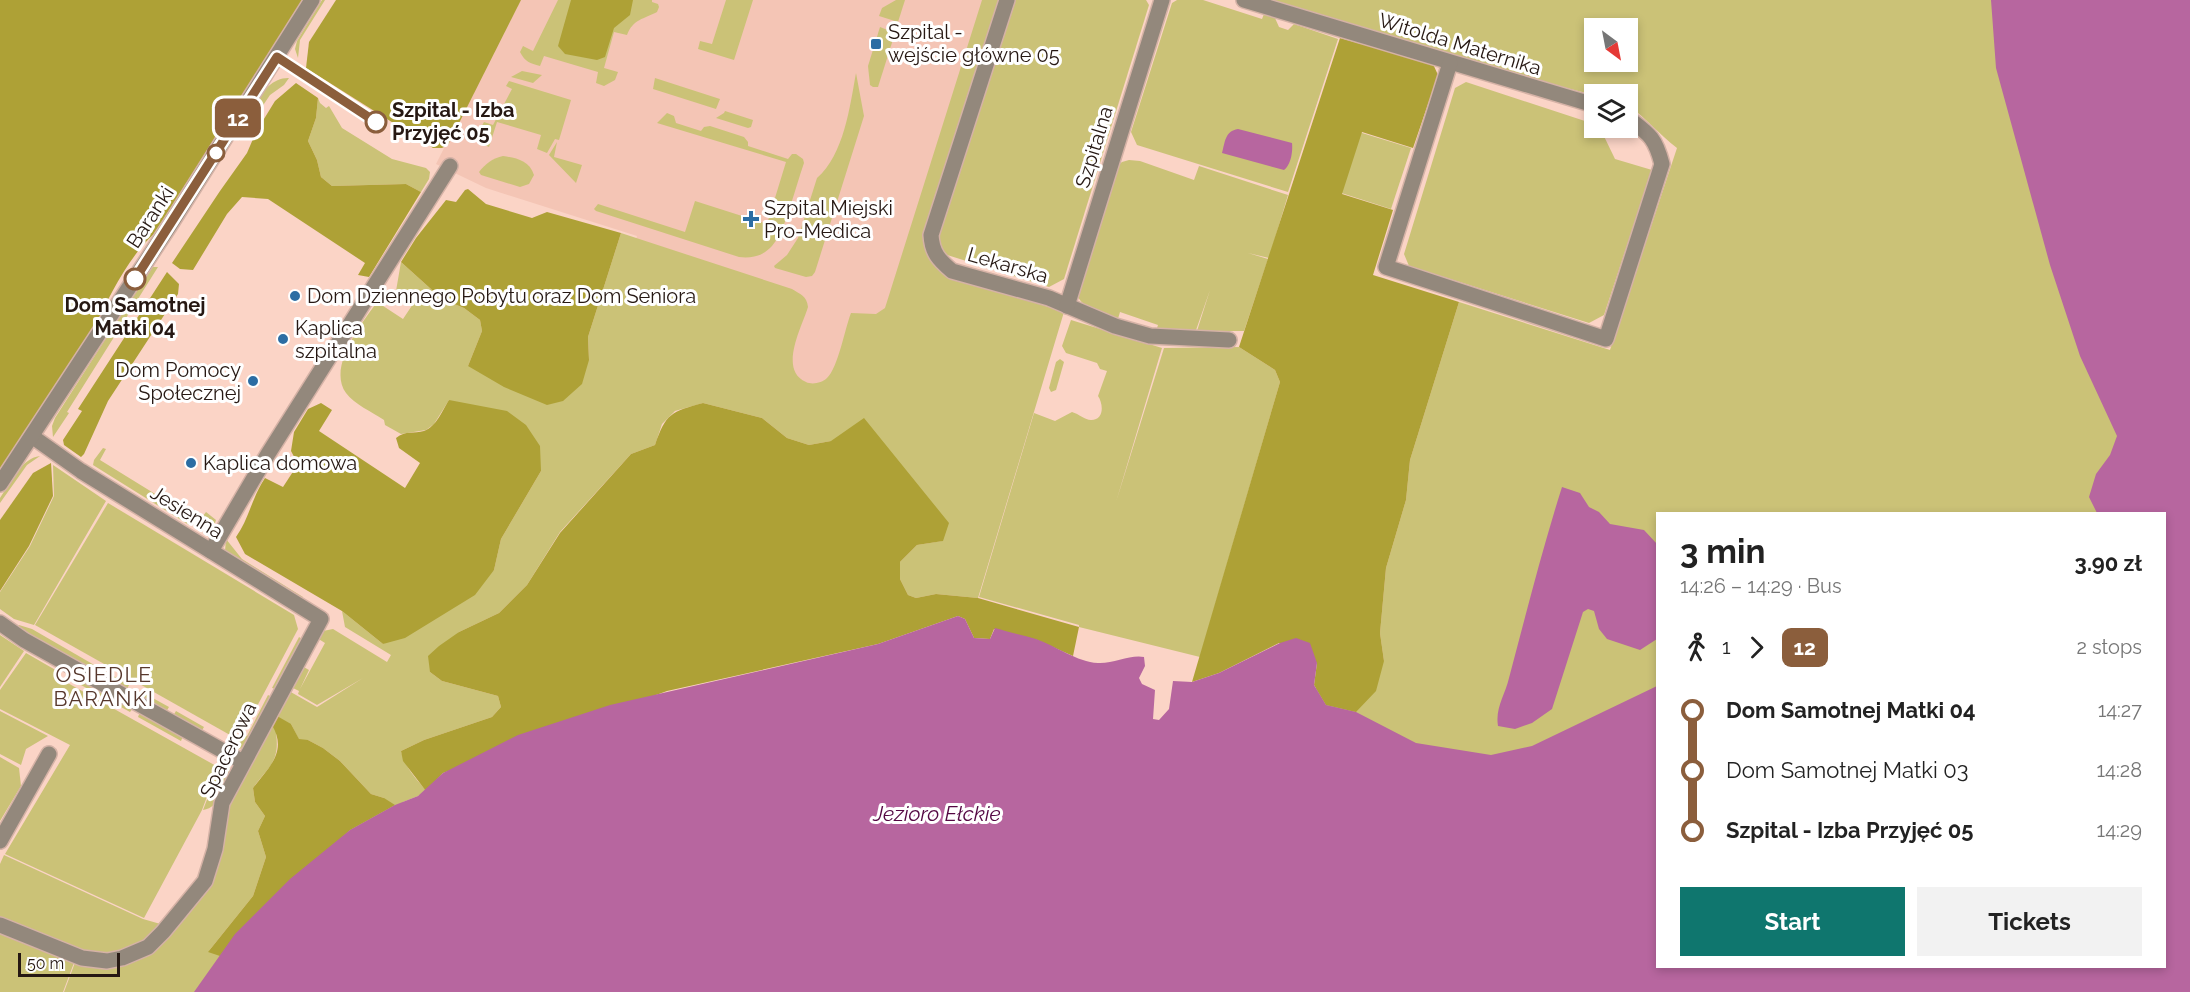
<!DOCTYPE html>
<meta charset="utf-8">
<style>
body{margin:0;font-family:Raleway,sans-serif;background:#f2f2f2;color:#222;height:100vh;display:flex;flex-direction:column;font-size:22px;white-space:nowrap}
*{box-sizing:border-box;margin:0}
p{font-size:20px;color:#767676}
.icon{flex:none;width:33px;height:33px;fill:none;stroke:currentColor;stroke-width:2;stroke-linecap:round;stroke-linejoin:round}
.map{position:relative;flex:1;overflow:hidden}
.drawer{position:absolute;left:1656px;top:512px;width:510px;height:456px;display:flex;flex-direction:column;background:#fff;border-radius:0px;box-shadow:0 3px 9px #0003}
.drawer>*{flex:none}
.badge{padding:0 12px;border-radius:9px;font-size:21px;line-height:39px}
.needle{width:39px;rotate:148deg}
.fabs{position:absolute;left:1584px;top:18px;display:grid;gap:12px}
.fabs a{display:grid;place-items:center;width:54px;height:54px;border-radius:0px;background:#fff;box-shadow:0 3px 9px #0003;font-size:30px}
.scale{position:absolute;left:18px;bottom:15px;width:102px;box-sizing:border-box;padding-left:6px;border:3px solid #261813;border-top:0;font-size:16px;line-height:21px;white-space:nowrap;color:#261813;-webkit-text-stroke:4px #fff;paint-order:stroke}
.map>.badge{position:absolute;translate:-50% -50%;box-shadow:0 0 0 3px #fff}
.legs{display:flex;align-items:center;gap:9px;height:66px;padding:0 24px;font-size:20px}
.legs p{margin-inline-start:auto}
.head{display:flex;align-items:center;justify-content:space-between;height:102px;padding:0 24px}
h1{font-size:33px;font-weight:700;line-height:45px}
.primary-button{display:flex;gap:12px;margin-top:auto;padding:12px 24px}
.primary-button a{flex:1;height:69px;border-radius:0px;background:#0f766e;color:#fff;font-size:24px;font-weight:700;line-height:69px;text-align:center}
.primary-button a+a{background:#f2f2f2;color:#222}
ul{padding:0 24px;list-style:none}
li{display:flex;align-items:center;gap:21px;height:60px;font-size:22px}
li i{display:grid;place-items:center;width:9px;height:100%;margin:0 8px;background:currentColor}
li i::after{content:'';width:15px;height:15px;margin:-8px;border:4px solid;border-radius:50%;background:#fff}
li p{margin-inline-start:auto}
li:first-child i{background:linear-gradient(#0000 50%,currentColor 0)}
li:last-child i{background:linear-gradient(currentColor 50%,#0000 0)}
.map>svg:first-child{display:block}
.built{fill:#f4c5b5}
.green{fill:#cbc277;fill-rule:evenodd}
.forest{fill:#aea136}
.water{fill:#b7669f}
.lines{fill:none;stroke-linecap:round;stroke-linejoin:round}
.minor-casing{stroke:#d5b2a6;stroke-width:18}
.tertiary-casing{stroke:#d5b2a6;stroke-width:18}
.minor{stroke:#93887c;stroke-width:15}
.tertiary{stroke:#93887c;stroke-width:15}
.line-1-casing{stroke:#fff;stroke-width:14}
.line-1{stroke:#8b5e3c;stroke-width:9}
.poi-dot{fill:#2c6da3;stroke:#fff;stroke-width:2}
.stop-1-dot{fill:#fff;stroke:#8b5e3c;stroke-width:3}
.labels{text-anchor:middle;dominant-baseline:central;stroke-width:6;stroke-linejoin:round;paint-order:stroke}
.poi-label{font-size:20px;fill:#261813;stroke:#fff;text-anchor:start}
.street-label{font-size:20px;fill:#261813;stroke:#fff}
.stop-label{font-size:20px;font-weight:bold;fill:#261813;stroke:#fff;text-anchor:start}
.neighbourhood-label{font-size:21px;letter-spacing:1.5px;fill:#57382d;stroke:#fff}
.water-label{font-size:21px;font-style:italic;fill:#540743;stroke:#fff}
</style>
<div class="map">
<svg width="2190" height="992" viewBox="0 0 2190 992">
<rect width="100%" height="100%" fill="#fbd4c6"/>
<path class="built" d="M519,0h468l-135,432 -252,-76 37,-120 -151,-48 -50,-24z"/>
<g class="green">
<path d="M322,0h3l-25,40 -2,18 -3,-9 2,-8z"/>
<path d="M558,0h94v2l6,2 1,3 -2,5c-13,7 -24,7 -30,23l-13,-3 -10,36 14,4 -3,8 -11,6 -8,-3 2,-11 -54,-16 -4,10c-10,-3 -15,-4 -20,-14l3,-6 10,5z"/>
<path d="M726,0h27l-19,60 -36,-11 2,-8 12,3z"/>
<path d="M896,0h9l-7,22 -19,-6 3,-8z"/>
<path d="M982,0h20l-77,243c4,16 11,23 25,32l114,37 -86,286 -42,-4 -20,4 -8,-3 -8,-16v-17l17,-17 25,-4 -111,-100 -22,4 -22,-7 -25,-20 -59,-15 -28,8 -13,13 -7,21 -24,9 -71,78 -33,53 -28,28 -40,19 -29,40 12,9 56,15 3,11 -9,10 -68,23 -23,11c4,16 14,27 25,39l92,-55 -100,61 -15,6 -144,190h-195l12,-32 46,3 75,-67 32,-89 60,-116 28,16 46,-29 -46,27 -19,-11 1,-3 -8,-4 11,-21 7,4 -9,19 25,-46 -8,-5 6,-7 10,-2 54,33 4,-7 -46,-28 -3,-16 41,33 111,-74 7,-31 40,-68 -92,-71 -15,24 -8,6 -25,4 -16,-9 -1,-5c-12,-8 -30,-16 -38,-27 -19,-26 16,-70 31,-91l26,17 10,-15 -17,-13 5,-29 41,37 22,9 16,12 2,11 -14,35 121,-6 -1,-23 33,-104 171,56c8,5 15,7 16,18 -6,20 -30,63 -2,75 6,3 16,1 21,-4 11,-10 18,-50 24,-65l25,1 9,-6zM291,724l8,16h9l15,8 17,13 31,33 13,4 -176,154 45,-56 13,-39 -8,-26 7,-15 -10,-14 -2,-14c16,-22 27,-26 23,-55z"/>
<path d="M1013,0h133l3,5 -85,274 -15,8 -105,-33 -8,-13z"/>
<path d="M1177,0h26l59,19 2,-5 11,4 4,9 9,3 6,-6 44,15 -50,153 -151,-47 -6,-13 41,-129z"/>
<path d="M1273,0h820l71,513h-506l-1,259 -488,-25 215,-86 -4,-28 6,-65 20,-68 4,-40 49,-158 151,48 67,-202c-18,-14 -31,-30 -49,-43v-11l-34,1 -71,-18zM1594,28h34v34h-34z"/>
<path d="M880,27l15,6 -17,54h-5l-3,-2 -2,-19z"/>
<path d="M522,71l20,4 -9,8 -22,-6z"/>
<path d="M856,73l8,43 -49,156 -3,4 -6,1 -31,-9 -1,-2 13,-11 11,-17 19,-60c27,-23 33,-72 39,-105z"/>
<path d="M289,78l-5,7 -14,10 -31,46c8,-21 22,-64 50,-63z"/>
<path d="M655,78l65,21 -4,10 -63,-20z"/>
<path d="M509,81l62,19 -12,40 -4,-1 -8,14 -10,-4 4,-14 -44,-13 -8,25 -15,-7 10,-18 9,3 19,-36 -6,-3z"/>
<path d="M1466,82l128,42v4h6l15,31 37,11 -48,145 -15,8 -180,-57 -5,-12 51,-166z"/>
<path d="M318,98l2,5 6,5 3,-2 13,22 50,31 34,9 4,4 -1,7 -8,13 -15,-8 -74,2 -11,-9 -4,-17 -9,-19 8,-23z"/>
<path d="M725,111l28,9 -2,7 -3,1 -32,-10 8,-5z"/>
<path d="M667,113l7,3 2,7 25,8 3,-4 6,-1 34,11 4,5v4l40,13 4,-5h4l7,5 1,4c-5,14 -9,29 -14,44 -9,27 -17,54 -51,50l-143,-46 -2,-2 4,-5 87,28 10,-31 72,23 19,-62 -129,-39z"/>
<path d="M1349,129l62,19 -20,61 -62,-20z"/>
<path d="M557,142l-3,15 28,8 -6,18 -27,-28z"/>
<path d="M503,156c13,2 26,4 31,19l-5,9 -9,3 -39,-12 -2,-3c6,-8 14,-14 24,-16z"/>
<path d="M1129,160l11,1 54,19 5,-14 89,29 -19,63 -21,-5 20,6 -24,72h-47l13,-41 -15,43 -39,-2 2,-6 -38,-13 -3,10c-16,-7 -30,-11 -40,-26l39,-129 6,-5z"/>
<path d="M153,267h5l-91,145 2,1 -16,24 -1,-11 3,-8 94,-147z"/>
<path d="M1071,320l91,28 -46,154 48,-154 75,-1 36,23 5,12 -80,275 -121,-30v-2l-100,-28 55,-184 21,8 17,-9c7,2 13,8 19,8 14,0 12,-17 7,-24l9,-25 -7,-2 -3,-6 -31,-10 -4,-7z"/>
<path d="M1060,359l4,3 -8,28 -5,2 -2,-4 7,-26z"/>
<path d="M103,448l3,1 -6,11 99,61 7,-9 10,8 -1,3 -26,2 -96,-60 1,-5z"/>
<path d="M40,456l-13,9 -27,38v-5c10,-14 21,-40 40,-42z"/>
<path d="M53,465l53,36 -72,124 -20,-6 -14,-10v-17l30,-46 24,-50z"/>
<path d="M108,503l186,112 4,14 -54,102 -14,4 -195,-110z"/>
<path d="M226,539l16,20 61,38 -2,2 -70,-43 -6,-5z"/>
<path d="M19,625l13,4 64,37 -3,5 -75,-44z"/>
<path d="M0,635l24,16 -24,36z"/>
<path d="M299,637l3,2 -26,50 -4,-1z"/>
<path d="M26,653l33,19 -2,5 161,90 -16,43 -58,108 -139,-64 65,-109 -70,-36v-19z"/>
<path d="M105,671l24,14 -2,4 -25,-13z"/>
<path d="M83,680l50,28 -3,4 -49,-27z"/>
<path d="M140,691l29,16 -3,5 -28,-16z"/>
<path d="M268,695l4,2 -27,48 -5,4 -11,-2 4,-7 14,-4z"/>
<path d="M0,711l48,25 -22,13 -5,16 -21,-11z"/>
<path d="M176,711l28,16 -3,5 -28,-16z"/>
<path d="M140,712l43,24 -2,5 -43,-24z"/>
<path d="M0,757l19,11 2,18 -21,35z"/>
<path d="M222,758l8,9c0,15 -10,41 -27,43l13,-34 3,1 5,-12z"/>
<path d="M4,855l139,64 21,6 -26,22 -37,9 -22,-4 -79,-35v-53z"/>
<path d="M0,931l75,29 -12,32h-63z"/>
</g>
<g class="forest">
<path d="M0,0h303l-149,234c-25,22 -46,64 -60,95l-94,141z"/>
<path d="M336,0h185l-73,145 -6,3h-9l-127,-80 3,-26z"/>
<path d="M571,0h62l-3,15 -16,13 -9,29 -8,3 -32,-6 -7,-8z"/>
<path d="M1340,38l93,26 5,11 -25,73 -51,-16 -20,62 51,16 -20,65 86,27 -49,158 -4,40 -20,68 -6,65 4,28 -8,30 -20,21 -30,-7 -12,-20 3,-22 -38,-20 -60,30 -27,9 88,-300 -5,-12 -36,-23z"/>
<path d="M296,83l22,15 -2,20 -8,23 9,19 4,17 11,9 74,-2 15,8 -52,85 -11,-2 7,-12 -97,-64 -26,-2 -15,17 -34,56 -13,-1 -8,-6 48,-72 27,-38 9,-21 19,-31z"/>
<path d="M468,189l18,15 46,14 15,-6 74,21 -33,104 1,23 -7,24 -19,17 -16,4 -43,-18 -36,-21 14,-35 -2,-11 -16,-12 -22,-9 -41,-37 15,-24 30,-38 10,2 9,-12z"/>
<path d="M167,272l12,12 -1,10 -70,107 -24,53 -3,3 -17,-12 -1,-5 19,-29 -4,-2z"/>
<path d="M449,400l58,11 19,14 14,21 1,25 -40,68 -7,31 -19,25 -70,43 -22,6 -41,-33 -97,-57 -9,-17c13,-18 16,-40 29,-59l18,9 15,-23 -7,-13 3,-19 14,-23 13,-6 11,7 -13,21 86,57 15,-25 -21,-15 -3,-10c10,-8 18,-4 28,-7 13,-5 18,-20 25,-31z"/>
<path d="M703,403l59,15 25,20 22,7 22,-4 33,-23 85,105 -6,18 -26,4 -17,17v17l8,16 8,3 20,-4 42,4 101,29 -6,29 -36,-16 -43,-11 -4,10 -16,-1 -9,-19 -7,-3 -80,28 -211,47 -224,82 -17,18 -23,-30 -2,-10 23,-11 68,-23 9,-10 -3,-11 -56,-15 -12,-9 -2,-16 11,-10 20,-14 40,-19 28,-28 33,-52 71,-79 24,-9c11,-32 16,-33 48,-42z"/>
<path d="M51,463l2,33 -24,50 -29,45v-71l33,-47z"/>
<path d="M277,716l14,8 8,15 9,1 15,8 17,13 31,33 13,4 11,7 -45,25 -114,104 -16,22 -12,-4 45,-56 13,-39 -8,-26 7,-15 -10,-14 -2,-14c15,-20 35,-36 19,-63z"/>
</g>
<g class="water">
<path d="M1991,0h199v992h-1996l41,-58 55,-55 60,-49 45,-25 23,-9 25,-23 75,-38 92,-30 268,-61 80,-28 7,3 9,19 16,1 5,-11c13,4 28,7 41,11 20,7 41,23 62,24 15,1 33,-9 46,-6l1,9 -6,12 3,6 13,6 -2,29 6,1 10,-11 4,-28 19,1 27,-9 61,-30 16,-5 14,5 7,20 -3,22 12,20 30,7 60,31 75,12 41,-9 125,-60 1,280h506v-453h-67l-8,-16 7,-23 14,-19 7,-19 -37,-80 -30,-91 -54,-197z"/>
<path d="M1238,129l54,14c1,8 -1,22 -8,27l-62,-17c3,-11 3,-22 16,-24z"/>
<path d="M1562,487l18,6 9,14 10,5 11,12 34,6 13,14v95l-17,11 -33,-11 -8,-10 -5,-18 -6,-2 -5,3 -31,97 -20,14 -17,6 -17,-3c-3,-18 7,-31 11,-48 17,-64 33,-128 53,-191z"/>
</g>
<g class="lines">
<defs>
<g id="minor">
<path d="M1007,0l-76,235c1,18 8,25 21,36l97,27 66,28 35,10 79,4"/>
<path d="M1244,0l350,105"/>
<path d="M1450,63l-64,204 220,72 56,-175c-7,-27 -13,-30 -34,-46"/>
<path d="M1067,306l95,-306"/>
<path d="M211,551l57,-97 182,-288"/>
<path d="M0,623l24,17 219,122"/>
<path d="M0,841l49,-87"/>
<path d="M0,925l82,33 25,3 15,-3 26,-11 15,-15 42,-51 10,-32 7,-46 99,-184 -240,-148 -48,-34"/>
</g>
<path id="tertiary" d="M0,484l170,-259 142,-225"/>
</defs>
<use href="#minor" class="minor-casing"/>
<use href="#tertiary" class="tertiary-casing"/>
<use href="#minor" class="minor"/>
<use href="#tertiary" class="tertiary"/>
</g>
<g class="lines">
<defs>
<path id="line-1" d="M135,279l142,-222 99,65"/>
</defs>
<use href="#line-1" class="line-1-casing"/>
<use href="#line-1" class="line-1"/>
</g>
<g class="poi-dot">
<rect x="870" y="38" width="12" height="12" rx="3"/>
<path d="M748 210h6v6h6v6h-6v6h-6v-6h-6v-6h6z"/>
<circle cx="295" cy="296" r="6"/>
<circle cx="283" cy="339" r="6"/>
<circle cx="253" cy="381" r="6"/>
<circle cx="191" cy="463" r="6"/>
</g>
<g class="stop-1-dot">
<circle cx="376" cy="122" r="10"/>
<circle cx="216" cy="153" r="8"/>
<circle cx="135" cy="279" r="10"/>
</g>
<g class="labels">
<g class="poi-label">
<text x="888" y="32">Szpital -<tspan x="888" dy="23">wejście główne 05</tspan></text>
<text x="764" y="208">Szpital Miejski<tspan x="764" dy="23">Pro-Medica</tspan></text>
<text x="307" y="296">Dom Dziennego Pobytu oraz Dom Seniora</text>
<text x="295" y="328">Kaplica<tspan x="295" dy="23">szpitalna</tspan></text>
<text x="241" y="370" text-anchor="end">Dom Pomocy<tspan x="241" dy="23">Społecznej</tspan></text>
<text x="203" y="463">Kaplica domowa</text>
</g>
<g class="street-label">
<text transform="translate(1460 44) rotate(17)">Witolda Maternika</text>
<text transform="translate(1094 147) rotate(-73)">Szpitalna</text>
<text transform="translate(150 217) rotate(-57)">Baranki</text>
<text transform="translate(1008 265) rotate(16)">Lekarska</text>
<text transform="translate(187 512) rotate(32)">Jesienna</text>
<text transform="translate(228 750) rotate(-64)">Spacerowa</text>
</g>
<g class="stop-label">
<text x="392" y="110">Szpital - Izba<tspan x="392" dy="23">Przyjęć 05</tspan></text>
<text x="135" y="305" text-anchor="middle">Dom Samotnej<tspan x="135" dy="23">Matki 04</tspan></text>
</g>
<g class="neighbourhood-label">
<text x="104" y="674">OSIEDLE<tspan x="104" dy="24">BARANKI</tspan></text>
</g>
<g class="water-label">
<text x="937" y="813">Jezioro Ełckie</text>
</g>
</g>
</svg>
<div class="fabs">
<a><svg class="needle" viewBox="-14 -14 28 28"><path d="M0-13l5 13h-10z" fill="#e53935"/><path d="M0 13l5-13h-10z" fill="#767676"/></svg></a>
<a><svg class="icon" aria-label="layers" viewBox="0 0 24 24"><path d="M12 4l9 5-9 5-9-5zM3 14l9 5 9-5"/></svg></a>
</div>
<div class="scale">50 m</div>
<b class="badge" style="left:238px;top:118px;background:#8b5e3c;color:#fff">12</b>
<section class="drawer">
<div class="head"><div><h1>3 min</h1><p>14:26 – 14:29 · Bus</p></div><b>3.90 zł</b></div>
<div class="legs"><svg class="icon" aria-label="walk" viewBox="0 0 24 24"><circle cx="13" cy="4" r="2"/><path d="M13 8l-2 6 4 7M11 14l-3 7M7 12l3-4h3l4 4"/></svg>1<svg class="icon" aria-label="forward" viewBox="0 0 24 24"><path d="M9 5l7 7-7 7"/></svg><b class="badge" style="background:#8b5e3c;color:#fff">12</b><p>2 stops</p></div>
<ul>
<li><i style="color:#8b5e3c"></i><b>Dom Samotnej Matki 04</b><p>14:27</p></li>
<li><i style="color:#8b5e3c"></i><span>Dom Samotnej Matki 03</span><p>14:28</p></li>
<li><i style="color:#8b5e3c"></i><b>Szpital - Izba Przyjęć 05</b><p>14:29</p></li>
</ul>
<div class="primary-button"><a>Start</a><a>Tickets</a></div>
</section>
</div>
